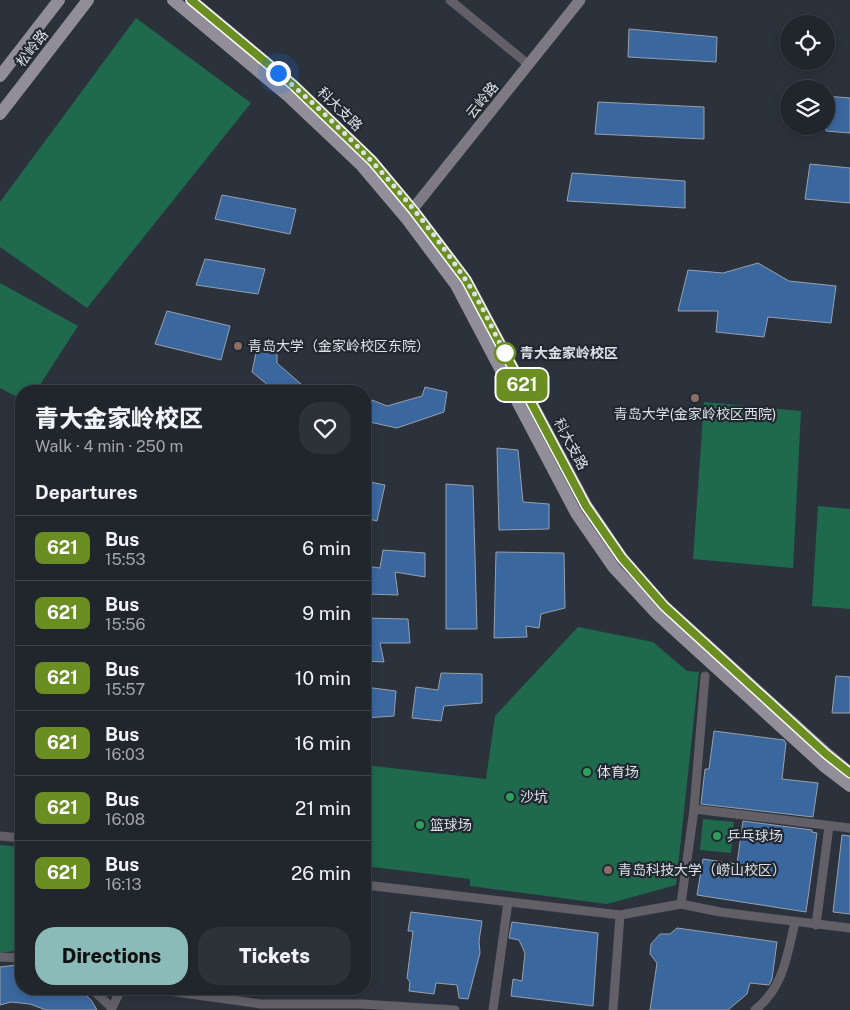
<!DOCTYPE html>
<meta charset="utf-8">
<style>
body{margin:0;font-family:"Public Sans","Noto Sans SC",sans-serif;background:#2d3238;color:#f1f3f6;height:100vh;display:flex;flex-direction:column;font-size:19px;white-space:nowrap}
*{box-sizing:border-box;margin:0}
p{font-size:16px;color:#a2a5a9}
.icon{flex:none;width:28px;height:28px;fill:none;stroke:currentColor;stroke-width:2;stroke-linecap:round;stroke-linejoin:round}
.map{position:relative;flex:1;overflow:hidden}
.details{position:absolute;left:15px;top:385px;width:356px;height:610px;display:flex;flex-direction:column;background:#20262c;border-radius:20px;box-shadow:0 2px 8px #0003,0 0 0 1px #3d4348}
.details>*{flex:none}
.badge{padding:0 10px;border-radius:8px;font-size:18px;line-height:32px}
.controls{position:absolute;left:780px;top:15px;display:grid;gap:10px}
.controls a{display:grid;place-items:center;width:55px;height:55px;border-radius:50%;background:#20262c;box-shadow:0 2px 8px #0003,0 0 0 1px #3d4348;font-size:25px}
.you{position:absolute;width:25px;height:25px;margin:-12px;border:4px solid #fff;border-radius:50%;background:#1a73e8;box-shadow:0 0 0 8px #1a73e833}
.map>.badge{position:absolute;translate:-50% -50%;box-shadow:0 0 0 2px #fff}
h2{padding:0 20px;font-size:19px;line-height:45px}
.round{display:grid;place-items:center;flex:none;width:52px;height:52px;border-radius:20px;background:#2d3238}
.overview{display:flex;align-items:center;justify-content:space-between;height:85px;padding:0 20px}
h1{font-size:24px;font-weight:800;line-height:38px}
.button{display:flex;gap:10px;margin-top:auto;padding:10px 20px}
.button a{flex:1;height:58px;border-radius:20px;background:#8bbbb9;color:#111;font-size:20px;font-weight:800;line-height:58px;text-align:center}
.button a+a{background:#2d3238;color:#f1f3f6}
ul{padding:0;list-style:none}
li{display:flex;align-items:center;gap:15px;height:65px;padding:0 20px;border-top:1px solid #3d4348}
li div{flex:1}
li b{display:block;font-size:19px}
li em{font-style:normal}
li .badge{min-width:55px;font-weight:700;text-align:center}
.map>svg:first-child{display:block}
.green{fill:#1f694d}
.building{fill:#3b679f;stroke:#98a0ac}
.lines{fill:none;stroke-linecap:round;stroke-linejoin:round}
.street{stroke:#626066;stroke-width:9}
.secondary{stroke:#7d7a83;stroke-width:11}
.primary{stroke:#918e9a;stroke-width:12}
.line-casing{stroke:#fff;stroke-width:11}
.line{stroke:#6b8e23;stroke-width:8}
.walk{stroke:#dce1e7;stroke-width:5;stroke-dasharray:0 9}
.education-dot{fill:#8d6e63;stroke:#212831;stroke-width:2}
.stop-dot{fill:#fff;stroke:#6b8e23;stroke-width:2.5}
.leisure-dot{fill:#2e9e5b;stroke:#212831;stroke-width:2}
.labels{text-anchor:middle;dominant-baseline:central;stroke-width:4.5;stroke-linejoin:round;paint-order:stroke}
.street-label{font-size:14px;fill:#dce1e7;stroke:#212831}
.poi-label{font-size:14px;fill:#dce1e7;stroke:#212831;text-anchor:start}
.stop-label{font-size:14px;font-weight:bold;fill:#dce1e7;stroke:#212831;text-anchor:start}
</style>
<div class="map">
<svg width="850" height="1010" viewBox="0 0 850 1010">
<rect width="100%" height="100%" fill="#2b323b"/>
<g class="green">
<path d="M136,18l115,85 -164,205 -87,-61v-45z"/>
<path d="M0,283l78,43 -42,65h-15v8l-21,-11z"/>
<path d="M704,402l97,9 -8,157 -100,-9z"/>
<path d="M818,506l32,3v100l-38,-3z"/>
<path d="M578,627l75,15 34,29 12,1 -23,213 -69,19 -137,-18v-7l-105,-13v-101l121,14 9,-63z"/>
<path d="M703,819l31,3 -3,31 -31,-3z"/>
<path d="M0,845l21,2v103l-21,3z"/>
</g>
<g class="building">
<path d="M629,29l88,8 -1,25 -88,-5z"/>
<path d="M826,96l24,2v35l-24,-2z"/>
<path d="M598,102l106,5v32l-109,-5z"/>
<path d="M810,164l40,4v35l-45,-4z"/>
<path d="M572,173l113,8v27l-118,-7z"/>
<path d="M222,195l74,14 -6,25 -75,-15z"/>
<path d="M205,259l60,10 -7,25 -62,-9z"/>
<path d="M758,263l31,18 47,5 -5,37 -63,-6 -4,20 -48,-5 2,-21h-40l10,-41 35,3z"/>
<path d="M167,311l63,15 -9,34 -66,-16z"/>
<path d="M257,348l20,5v10l32,28h-34l-23,-19z"/>
<path d="M425,387l22,5 -3,20 -47,16 -32,-7 7,-21 15,6 35,-10z"/>
<path d="M497,448l21,2 5,52 26,2v25l-50,1z"/>
<path d="M365,481l20,4 -8,36 -12,-3z"/>
<path d="M446,484l27,2 4,143h-31z"/>
<path d="M383,550l42,3v24l-30,-5 3,23 -33,-1v-28l15,2z"/>
<path d="M496,552l68,1 1,55 -24,6 -2,14 -13,-2 1,11 -33,1z"/>
<path d="M365,618l43,1 2,24h-30l4,19 -19,-1z"/>
<path d="M441,673l41,1v29l-38,3 -3,15 -29,-3 4,-31 22,3z"/>
<path d="M836,676l14,1v36h-18z"/>
<path d="M365,687l31,4 -2,25 -29,2z"/>
<path d="M714,731l70,9 2,3 -4,36 36,4 -5,34 -112,-13 4,-35h4z"/>
<path d="M743,821l69,9v2l5,1 -11,79 -109,-17 6,-36 34,5z"/>
<path d="M842,835l8,1v78l-17,-2z"/>
<path d="M411,912l71,9 -3,20 1,12 -12,46 -9,-1 -2,-13 -21,-2 -2,11 -25,-3 1,-9 -3,-4 6,-47h-5z"/>
<path d="M512,922l86,11 -5,73 -82,-10 2,-17 9,2 3,-28 -6,-13 -10,-2z"/>
<path d="M677,928l100,14 -5,37 -3,6 -19,-2 -3,11 -19,16h-78l7,-47 -7,-9 1,-10 9,-10h10z"/>
<path d="M16,965l5,1v23h58l12,11 6,10h-51l-16,-6 -19,-2 -11,3v-38z"/>
</g>
<g class="lines">
<g class="street">
<path d="M450,0l79,65"/>
<path d="M694,809l156,19"/>
<path d="M0,836l21,2"/>
<path d="M365,885l255,30 61,-11 39,8 130,16"/>
<path d="M681,904l13,-95 11,-133"/>
<path d="M816,925l13,-99"/>
<path d="M0,957l21,1"/>
<path d="M92,989l19,18"/>
<path d="M154,989l107,15h101l93,6"/>
<path d="M111,1010l10,-21"/>
<path d="M493,1010l15,-108"/>
<path d="M613,1010l7,-95"/>
<path d="M755,1010c29,-23 32,-55 40,-88"/>
</g>
<path class="secondary" d="M408,215l172,-215"/>
<g class="primary">
<path d="M173,0l115,96 74,70 44,52 50,67 120,228 38,55 42,45 169,154 25,19"/>
<path d="M191,0l102,85 79,76 41,49 53,70 120,225 36,53 42,48 163,148 23,19"/>
<path d="M0,76l59,-76"/>
<path d="M0,114l88,-114"/>
</g>
</g>
<g class="lines">
<defs>
<path id="line" d="M191,0l102,85 79,76 41,49 53,70 120,226 36,52 42,48 162,148 24,19"/>
</defs>
<use href="#line" class="line-casing"/>
<use href="#line" class="line"/>
<path class="walk" d="M278,73c71,59 136,129 187,206 16,23 27,50 40,74"/>
</g>
<g class="education-dot">
<circle cx="238" cy="346" r="5"/>
<circle cx="695" cy="398" r="5"/>
<circle cx="608" cy="870" r="5"/>
</g>
<circle class="stop-dot" cx="505" cy="353" r="10"/>
<g class="leisure-dot">
<circle cx="587" cy="772" r="5"/>
<circle cx="510" cy="797" r="5"/>
<circle cx="420" cy="825" r="5"/>
<circle cx="717" cy="836" r="5"/>
</g>
<g class="labels">
<g class="street-label">
<text transform="translate(32 48) rotate(-52)">松岭路</text>
<text transform="translate(482 100) rotate(-51)">云岭路</text>
<text transform="translate(340 109) rotate(44)">科大支路</text>
<text transform="translate(571 444) rotate(62)">科大支路</text>
</g>
<g class="poi-label">
<text x="248" y="346">青岛大学（金家岭校区东院）</text>
<text x="695" y="414" text-anchor="middle">青岛大学(金家岭校区西院)</text>
<text x="597" y="772">体育场</text>
<text x="520" y="797">沙坑</text>
<text x="430" y="825">篮球场</text>
<text x="727" y="836">乒乓球场</text>
<text x="618" y="870">青岛科技大学（崂山校区）</text>
</g>
<g class="stop-label">
<text x="520" y="353">青大金家岭校区</text>
</g>
</g>
</svg>
<div class="controls">
<a><svg class="icon" aria-label="locate" viewBox="0 0 24 24"><circle cx="12" cy="12" r="6"/><path d="M12 2v4M12 18v4M2 12h4M18 12h4"/></svg></a>
<a><svg class="icon" aria-label="layers" viewBox="0 0 24 24"><path d="M12 4l9 5-9 5-9-5zM3 14l9 5 9-5"/></svg></a>
</div>
<div class="you" style="left:278px;top:73px"></div>
<b class="badge" style="left:522px;top:385px;background:#6b8e23;color:#fff">621</b>
<section class="details">
<div class="overview"><div><h1>青大金家岭校区</h1><p>Walk · 4 min · 250 m</p></div><a class="round"><svg class="icon" aria-label="heart" viewBox="0 0 24 24"><path d="M12 20l-8-8c-3-5 5-10 8-4 3-6 11-1 8 4z"/></svg></a></div>
<h2>Departures</h2>
<ul>
<li><span class="badge" style="background:#6b8e23;color:#fff">621</span><div><b>Bus</b><p>15:53</p></div><em>6 min</em></li>
<li><span class="badge" style="background:#6b8e23;color:#fff">621</span><div><b>Bus</b><p>15:56</p></div><em>9 min</em></li>
<li><span class="badge" style="background:#6b8e23;color:#fff">621</span><div><b>Bus</b><p>15:57</p></div><em>10 min</em></li>
<li><span class="badge" style="background:#6b8e23;color:#fff">621</span><div><b>Bus</b><p>16:03</p></div><em>16 min</em></li>
<li><span class="badge" style="background:#6b8e23;color:#fff">621</span><div><b>Bus</b><p>16:08</p></div><em>21 min</em></li>
<li><span class="badge" style="background:#6b8e23;color:#fff">621</span><div><b>Bus</b><p>16:13</p></div><em>26 min</em></li>
</ul>
<div class="button"><a>Directions</a><a>Tickets</a></div>
</section>
</div>
